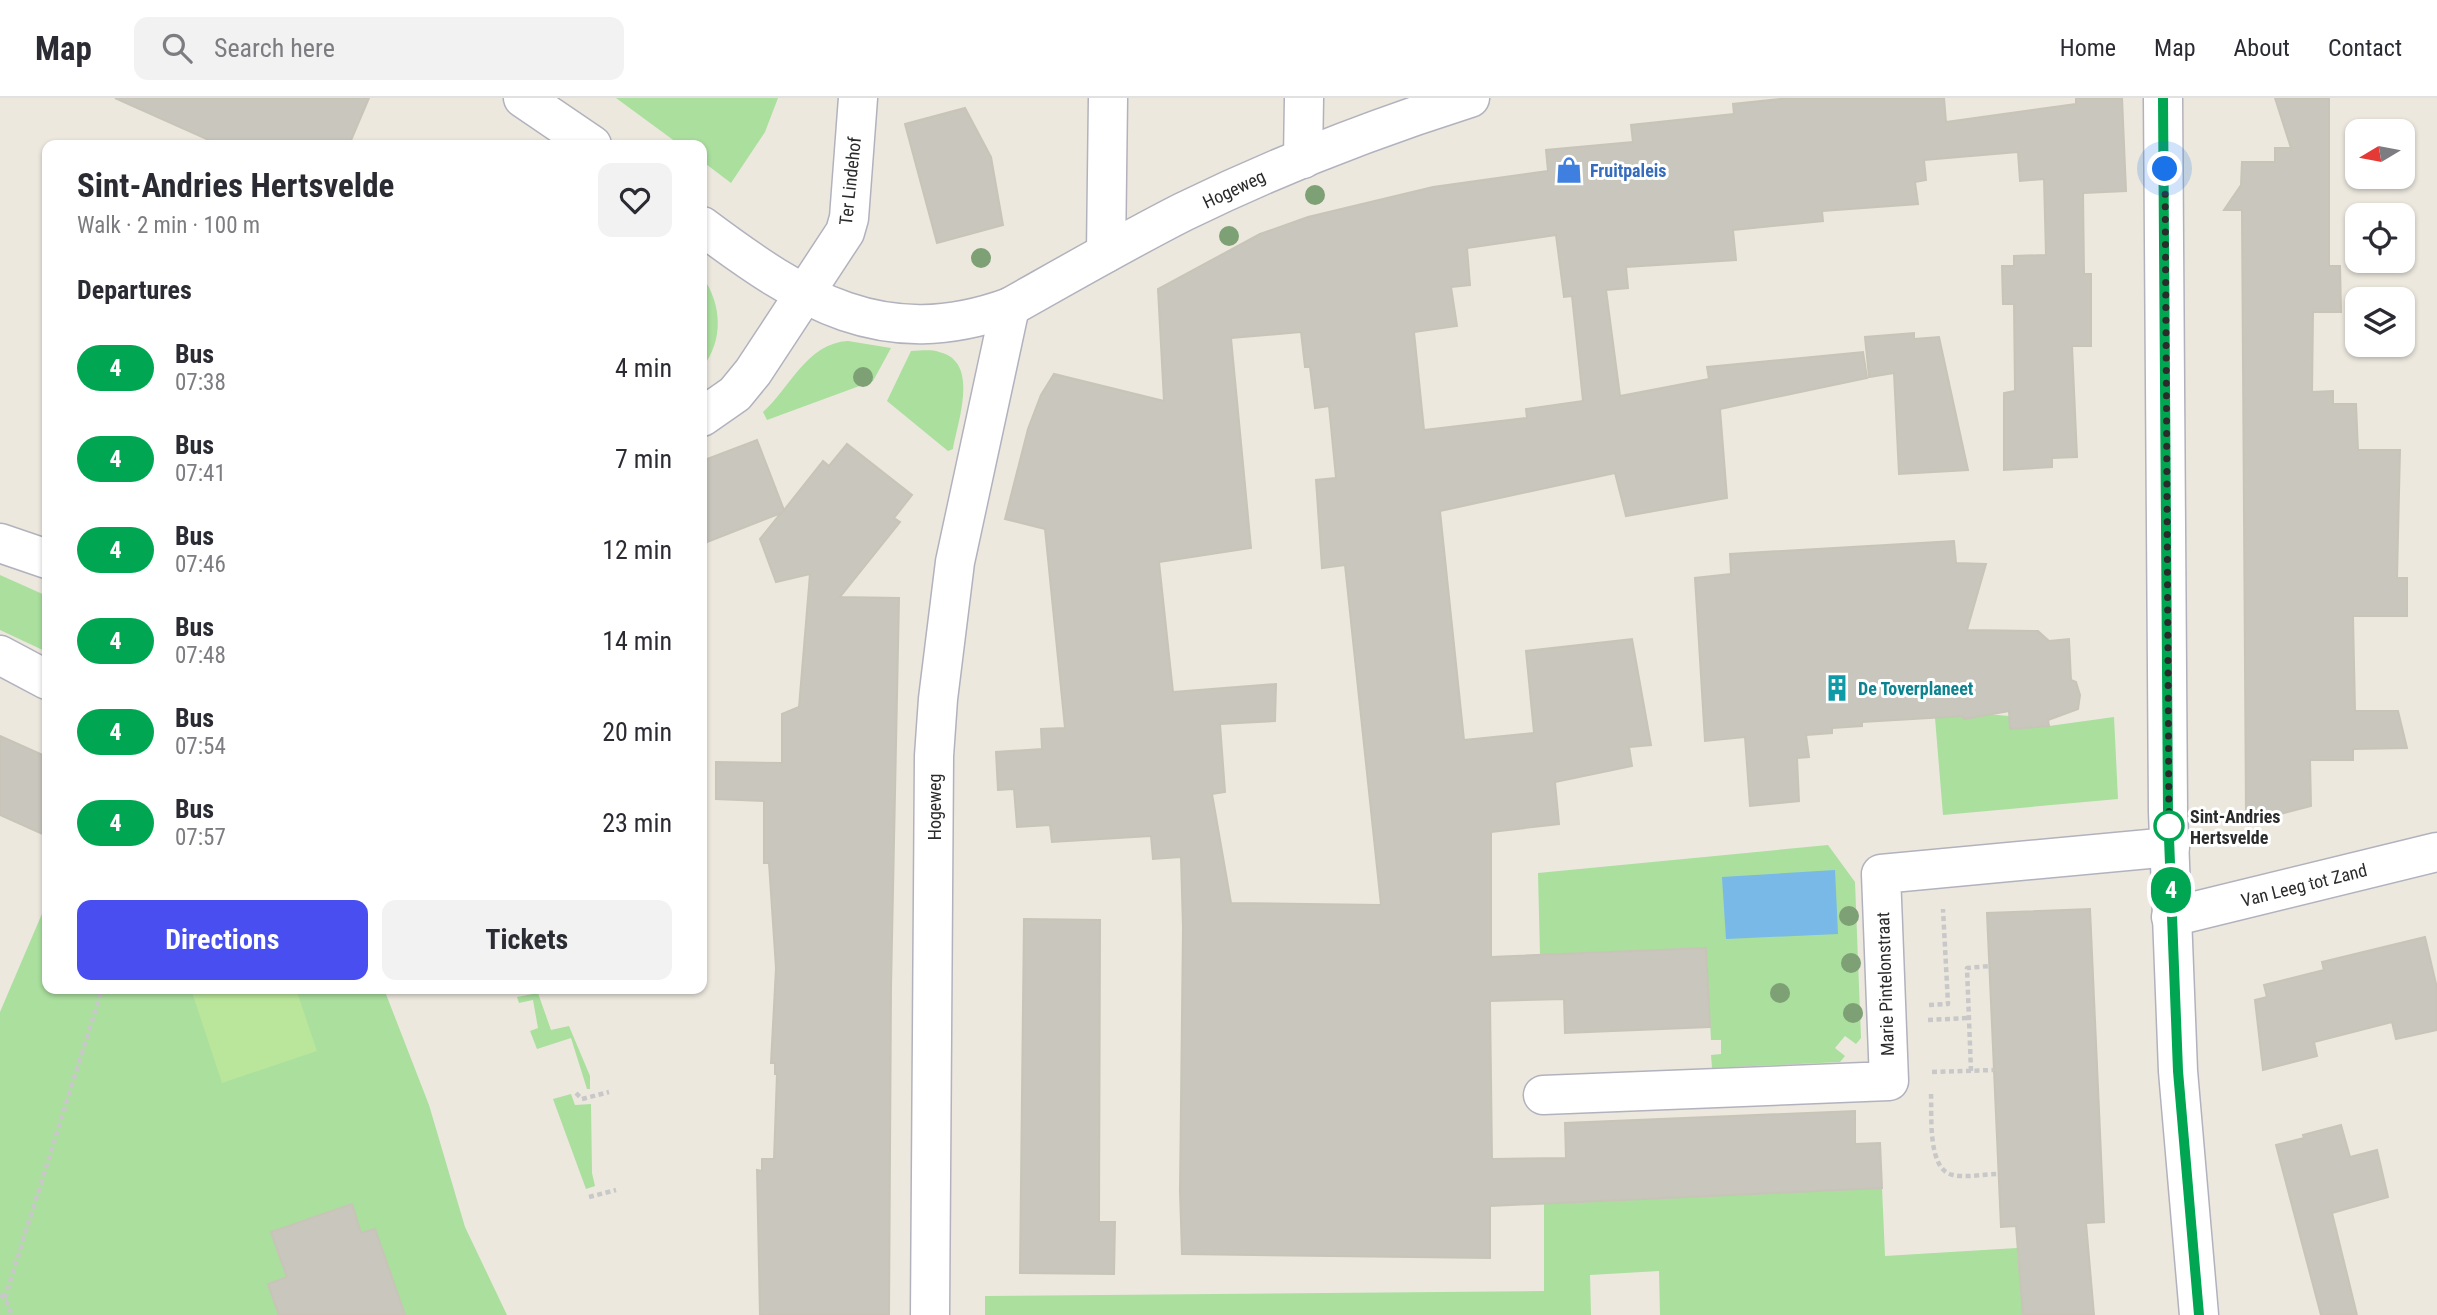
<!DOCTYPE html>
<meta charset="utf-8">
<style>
body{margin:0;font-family:"Roboto Condensed",sans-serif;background:#f2f2f3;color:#2b2b33;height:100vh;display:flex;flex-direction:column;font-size:26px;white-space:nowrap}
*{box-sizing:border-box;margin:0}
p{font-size:23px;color:#7c7c81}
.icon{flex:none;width:38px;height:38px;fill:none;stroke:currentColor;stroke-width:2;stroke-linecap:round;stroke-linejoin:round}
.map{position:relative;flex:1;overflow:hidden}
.details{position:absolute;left:42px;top:42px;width:665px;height:854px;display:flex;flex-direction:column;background:#fff;border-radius:14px;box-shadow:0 2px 5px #0004}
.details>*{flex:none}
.badge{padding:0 14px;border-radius:23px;font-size:24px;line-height:46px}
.needle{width:46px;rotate:260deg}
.controls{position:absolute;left:2345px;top:21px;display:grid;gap:14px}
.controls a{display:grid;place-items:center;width:70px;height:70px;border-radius:14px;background:#fff;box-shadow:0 2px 5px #0004;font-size:35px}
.you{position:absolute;width:35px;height:35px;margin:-18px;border:5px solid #fff;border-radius:50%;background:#1a73e8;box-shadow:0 0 0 10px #1a73e833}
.map>.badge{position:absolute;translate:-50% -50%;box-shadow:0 0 0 4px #fff}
h2{padding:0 35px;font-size:26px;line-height:63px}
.round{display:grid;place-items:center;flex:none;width:74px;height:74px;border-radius:14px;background:#f2f2f3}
.summary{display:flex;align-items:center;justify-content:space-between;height:119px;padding:0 35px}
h1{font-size:33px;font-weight:700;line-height:52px}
.cta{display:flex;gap:14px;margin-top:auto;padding:14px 35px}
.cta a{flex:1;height:80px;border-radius:14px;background:#484eef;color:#fff;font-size:28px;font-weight:700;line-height:80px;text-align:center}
.cta a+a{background:#f2f2f3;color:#2b2b33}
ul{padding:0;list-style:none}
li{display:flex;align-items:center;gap:21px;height:91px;padding:0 35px}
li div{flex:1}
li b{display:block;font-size:26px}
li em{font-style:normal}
li .badge{min-width:77px;font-weight:700;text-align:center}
header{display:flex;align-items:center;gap:42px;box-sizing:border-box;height:98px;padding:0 35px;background:#fff;border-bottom:2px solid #e1e1e2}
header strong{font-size:33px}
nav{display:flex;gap:38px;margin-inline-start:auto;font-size:24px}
.search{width:490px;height:63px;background:#f2f2f3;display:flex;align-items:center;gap:18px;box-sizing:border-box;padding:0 24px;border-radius:14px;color:#7c7c81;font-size:26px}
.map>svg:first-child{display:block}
.green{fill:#aadf9e}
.pitch{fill:#bae69b}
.water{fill:#78b9e8}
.building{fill:#c8c6bd;stroke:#c8c4b8;stroke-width:2;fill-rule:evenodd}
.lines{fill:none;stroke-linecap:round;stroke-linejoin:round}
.street-casing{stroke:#b2b2be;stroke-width:41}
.secondary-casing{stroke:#b2b2be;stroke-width:41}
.path{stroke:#c8c8c8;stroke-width:4.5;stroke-dasharray:5 3.5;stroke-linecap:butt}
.street{stroke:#fff;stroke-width:38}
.secondary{stroke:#fff;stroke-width:38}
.tree{fill:#7da075}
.line-casing{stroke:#fff;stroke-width:16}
.line{stroke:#00a651;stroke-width:10}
.walk{stroke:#2b2b2b;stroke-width:7;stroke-dasharray:0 12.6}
.stop-dot{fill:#fff;stroke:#00a651;stroke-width:3.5}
.labels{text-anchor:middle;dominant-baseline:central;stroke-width:6;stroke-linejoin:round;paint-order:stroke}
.shop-label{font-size:18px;font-weight:bold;fill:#366cbe;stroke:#fff;text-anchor:start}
.street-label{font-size:18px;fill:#2b2b2b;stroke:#fff}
.culture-label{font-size:18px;font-weight:bold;fill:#0d838f;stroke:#fff;text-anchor:start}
.stop-label{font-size:18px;font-weight:bold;fill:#2b2b2b;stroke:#fff;text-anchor:start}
</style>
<header>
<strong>Map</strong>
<div class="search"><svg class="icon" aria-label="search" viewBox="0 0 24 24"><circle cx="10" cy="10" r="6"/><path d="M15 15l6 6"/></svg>Search here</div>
<nav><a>Home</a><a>Map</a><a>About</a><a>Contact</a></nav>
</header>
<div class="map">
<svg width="2437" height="1217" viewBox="0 0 2437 1217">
<rect width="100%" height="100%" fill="#ece8de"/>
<g class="green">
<path d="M616,0h162l-13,34 -34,51 -29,-22v-16h-22z"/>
<path d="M702,178c20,28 22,64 0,92z"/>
<path d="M848,243l43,7 -18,33 -106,39 -4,-8c27,-24 44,-69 85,-71z"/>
<path d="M911,253c9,0 19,-2 28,1 41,9 19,69 14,97l-5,2 -61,-50z"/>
<path d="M0,477l47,21v56l-47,-22z"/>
<path d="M1986,616l23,2 1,13 39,-3 65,-9 4,82 -175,16 -8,-97 28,-2 1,3 5,-1v-3z"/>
<path d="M1828,747l27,37 6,156 -5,6 -11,-8 -10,12 10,8 -5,6 -128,6 -1,-13 10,-1v-14h-10l-5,-92 -166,7 -2,-82z"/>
<path d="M47,804v87h337l45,116 36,122 42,88h-507v-303z"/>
<path d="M538,895l13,37 18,-4 21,50v13h-3l-16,-51 -34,11 -7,-18 8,-3 -5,-28 -14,3 -2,-6z"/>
<path d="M571,996l4,11 16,-1 1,69 3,13 -9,3 -33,-90z"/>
<path d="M1882,1090l3,68 132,-8 6,67h-363l-1,-44 -69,4 1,40h-606v-19l559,-5v-88z"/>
</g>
<path class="pitch" d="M191,891h105l21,62 -95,32z"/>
<path class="water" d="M1835,772l3,64 -112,5 -4,-62z"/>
<g class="building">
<path d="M115,0h254l-20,47h-129z"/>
<path d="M1790,0h154l2,24 130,-18v-6h46l4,93 -43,2 1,81h7v72h-19l5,111 -25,1v9l-48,3v-77l11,-2 -1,-87h-11l-1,-38h12v-10l32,-1 -2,-76 -24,2 -2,-29 -94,8 2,20 -11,2 3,22 -96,7 1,10 -90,9 3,30 -110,7 2,21 -22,2 14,106 89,-17 -2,-12 156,-15 4,26 -147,31 7,89 -101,18 -11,-43 -175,38 24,229 70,-7 -8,-82 106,-12 19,106 -22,2 3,19 -77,16 4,42 -68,8v125l215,-9 4,79 -145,6 -1,-34 -74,2 2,158 74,-1 -1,-35 290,-12v33l25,-1 2,45 -392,18v52l-308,-4 -2,-63 3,-263 -2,-71 -28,2 -2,-23 -99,6 -2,-17 -33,2 -3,-38 -16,1 -2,-38 46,-3 -1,-20 24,-1 -20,-199 -40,-10 23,-90 13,-34 13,-21 110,27 -6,-112 102,-55 48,-17 125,-30 115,-16 -2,-21 87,-8 -2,-17 103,-11 -1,-10zM1556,137l8,62 8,-1 11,105 -57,8 1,9 -103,12 -10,-98 43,-6 -6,-39 19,-2 -3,-37zM1301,234l4,35h5l5,41 14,-2 7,72 -20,2 6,88 23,-3 36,340 -150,-2 -19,-109 13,-2 -5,-68 55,-3 1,-37 -103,8 -14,-130 92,-14 -20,-210z"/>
<path d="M2275,0h54v168h11l1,46h-28l-1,80 21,-1v13h23l2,46h42l-3,128h10v38h-54l2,95h43l9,37 -54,1v11h-43l1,46 -38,10h-27l-4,-606h-18l17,-25 1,-23h33v-14h16z"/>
<path d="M965,10l26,49 12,68 -66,18 -32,-119z"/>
<path d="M1914,235v6l25,-2 29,133 -69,4 -5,-101 -25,4 -4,-40z"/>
<path d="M757,342l27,70 39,-49 6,5 18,-22 65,51 -18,23 6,4 -60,75 59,1 -8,389 -2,328h-129l-3,-145 5,1v-12h12l3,-85h-2v-11h-4l5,-95 -7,-105h-5v-62l-48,-2v-37l66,1v-49l17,-7 11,-133 -34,8 -16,-43 21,-26 -79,31v-83z"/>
<path d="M1954,443l2,22 30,1 -19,66 71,1 11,10 20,-2 2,41 5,2 4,13 -2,14 -30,11 1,6 -39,3 -1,-18 -45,8 -1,-3 -101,6v4l-30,2v5l-26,2 3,22 -12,1 2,43 -49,5 -5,-69 -40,4 -10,-163 36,-4 -1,-20z"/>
<path d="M0,638l47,21v79l-47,-21z"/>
<path d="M2090,811l14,313 -18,1 8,92h-71l-7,-89 -15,1 -14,-314z"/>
<path d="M1024,821l76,1 -1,302h16l-1,52 -94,-1z"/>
<path d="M2425,839l12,51v42l-41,9 -4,-17 -78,20 3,14 -54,14 -8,-70 12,-3 -3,-12 60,-15 -2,-8z"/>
<path d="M2341,1027l9,32 27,-7 11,47 -56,16 25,102h-36l-45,-170 28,-7 -1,-3z"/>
<path d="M352,1106l9,29 14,-4 30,86h-126l-11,-31 19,-7 -16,-45z"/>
</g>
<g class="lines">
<defs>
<g id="street">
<path d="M1303,61l1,-61"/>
<path d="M1106,155l2,-155"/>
<path d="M702,319l33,-23 18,-22 92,-140 4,-14 9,-120"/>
<path d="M0,445l47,16"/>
<path d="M0,557l47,25"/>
<path d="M2171,819l266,-65"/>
<path d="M1543,997l346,-14 -8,-207 289,-27"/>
<path d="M930,1217l4,-559 4,-57 17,-137 55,-255"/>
</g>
<g id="secondary">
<path d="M523,0l69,47"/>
<path d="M2163,0l5,714 10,259 21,244"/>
<path d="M702,128c99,74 181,127 308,81 57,-32 114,-65 173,-95 92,-45 189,-83 287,-114"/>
</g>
</defs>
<use href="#street" class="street-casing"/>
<use href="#secondary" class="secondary-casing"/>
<g class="path">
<path d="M1929,907l19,-1 -5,-95"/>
<path d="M1928,922l41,-2"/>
<path d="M1971,973l-4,-103 23,-2"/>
<path d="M1932,974l62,-2"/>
<path d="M576,995l6,6 27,-7"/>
<path d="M1931,996c1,21 -4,76 22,81 14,3 31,-1 45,-1"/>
<path d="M589,1099l27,-7"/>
<path d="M0,1197l5,3 7,17"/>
<path d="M5,1200l97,-309"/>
</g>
<use href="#street" class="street"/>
<use href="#secondary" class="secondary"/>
</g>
<g class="tree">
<circle cx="1315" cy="97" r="10"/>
<circle cx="1229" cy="138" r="10"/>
<circle cx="981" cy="160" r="10"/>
<circle cx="863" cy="279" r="10"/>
<circle cx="1849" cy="818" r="10"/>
<circle cx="1851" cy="865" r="10"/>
<circle cx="1780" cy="895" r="10"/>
<circle cx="1853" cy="915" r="10"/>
</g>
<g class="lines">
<defs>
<path id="line" d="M2163,0l5,714 10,259 21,244"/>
</defs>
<use href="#line" class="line-casing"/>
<use href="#line" class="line"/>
<path class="walk" d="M2165,71l4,661v-4"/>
</g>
<defs>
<symbol id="shop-bare" viewBox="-9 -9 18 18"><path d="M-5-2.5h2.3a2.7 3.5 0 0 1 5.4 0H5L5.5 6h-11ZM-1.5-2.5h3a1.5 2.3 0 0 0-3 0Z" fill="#3f7fe0" stroke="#fff" stroke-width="2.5" paint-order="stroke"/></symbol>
<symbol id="building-bare" viewBox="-9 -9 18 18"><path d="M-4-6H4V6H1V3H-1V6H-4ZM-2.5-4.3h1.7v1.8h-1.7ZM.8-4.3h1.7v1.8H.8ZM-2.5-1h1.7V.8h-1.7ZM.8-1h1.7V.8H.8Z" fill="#0f9aa8" stroke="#fff" stroke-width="2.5" paint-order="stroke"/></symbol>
</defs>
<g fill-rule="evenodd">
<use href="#shop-bare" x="1550" y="53" width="38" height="38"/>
<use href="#building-bare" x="1818" y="571" width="38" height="38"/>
</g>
<circle class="stop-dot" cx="2169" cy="728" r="14"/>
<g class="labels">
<g class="shop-label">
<text x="1590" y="72">Fruitpaleis</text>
</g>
<g class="street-label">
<text transform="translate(850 83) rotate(-84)">Ter Lindehof</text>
<text transform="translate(1234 91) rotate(-25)">Hogeweg</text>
<text transform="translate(934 709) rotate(-90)">Hogeweg</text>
<text transform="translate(2304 787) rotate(-14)">Van Leeg tot Zand</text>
<text transform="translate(1885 886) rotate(-92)">Marie Pintelonstraat</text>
</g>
<g class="culture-label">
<text x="1858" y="590">De Toverplaneet</text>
</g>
<g class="stop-label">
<text x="2190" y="718">Sint-Andries<tspan x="2190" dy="21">Hertsvelde</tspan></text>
</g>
</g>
</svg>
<div class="controls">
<a><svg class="needle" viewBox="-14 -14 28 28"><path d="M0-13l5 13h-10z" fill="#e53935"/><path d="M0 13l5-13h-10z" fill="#7c7c81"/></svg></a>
<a><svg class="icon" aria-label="locate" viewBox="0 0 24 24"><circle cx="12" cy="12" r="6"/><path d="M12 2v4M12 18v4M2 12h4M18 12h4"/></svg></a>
<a><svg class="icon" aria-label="layers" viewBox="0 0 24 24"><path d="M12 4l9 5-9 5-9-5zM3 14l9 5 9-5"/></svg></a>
</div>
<div class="you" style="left:2165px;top:71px"></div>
<b class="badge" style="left:2171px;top:792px;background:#00a651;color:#fff">4</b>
<section class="details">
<div class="summary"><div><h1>Sint-Andries Hertsvelde</h1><p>Walk · 2 min · 100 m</p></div><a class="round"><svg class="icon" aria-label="heart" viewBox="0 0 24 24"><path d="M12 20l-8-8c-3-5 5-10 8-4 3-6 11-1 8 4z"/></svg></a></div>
<h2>Departures</h2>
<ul>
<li><span class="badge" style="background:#00a651;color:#fff">4</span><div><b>Bus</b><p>07:38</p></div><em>4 min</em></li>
<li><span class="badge" style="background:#00a651;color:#fff">4</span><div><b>Bus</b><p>07:41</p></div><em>7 min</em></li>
<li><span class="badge" style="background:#00a651;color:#fff">4</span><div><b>Bus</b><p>07:46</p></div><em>12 min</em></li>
<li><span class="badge" style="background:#00a651;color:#fff">4</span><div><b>Bus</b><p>07:48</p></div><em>14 min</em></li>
<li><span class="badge" style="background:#00a651;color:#fff">4</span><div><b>Bus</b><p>07:54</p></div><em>20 min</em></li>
<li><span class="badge" style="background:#00a651;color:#fff">4</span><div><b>Bus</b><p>07:57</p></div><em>23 min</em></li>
</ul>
<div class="cta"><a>Directions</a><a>Tickets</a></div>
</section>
</div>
